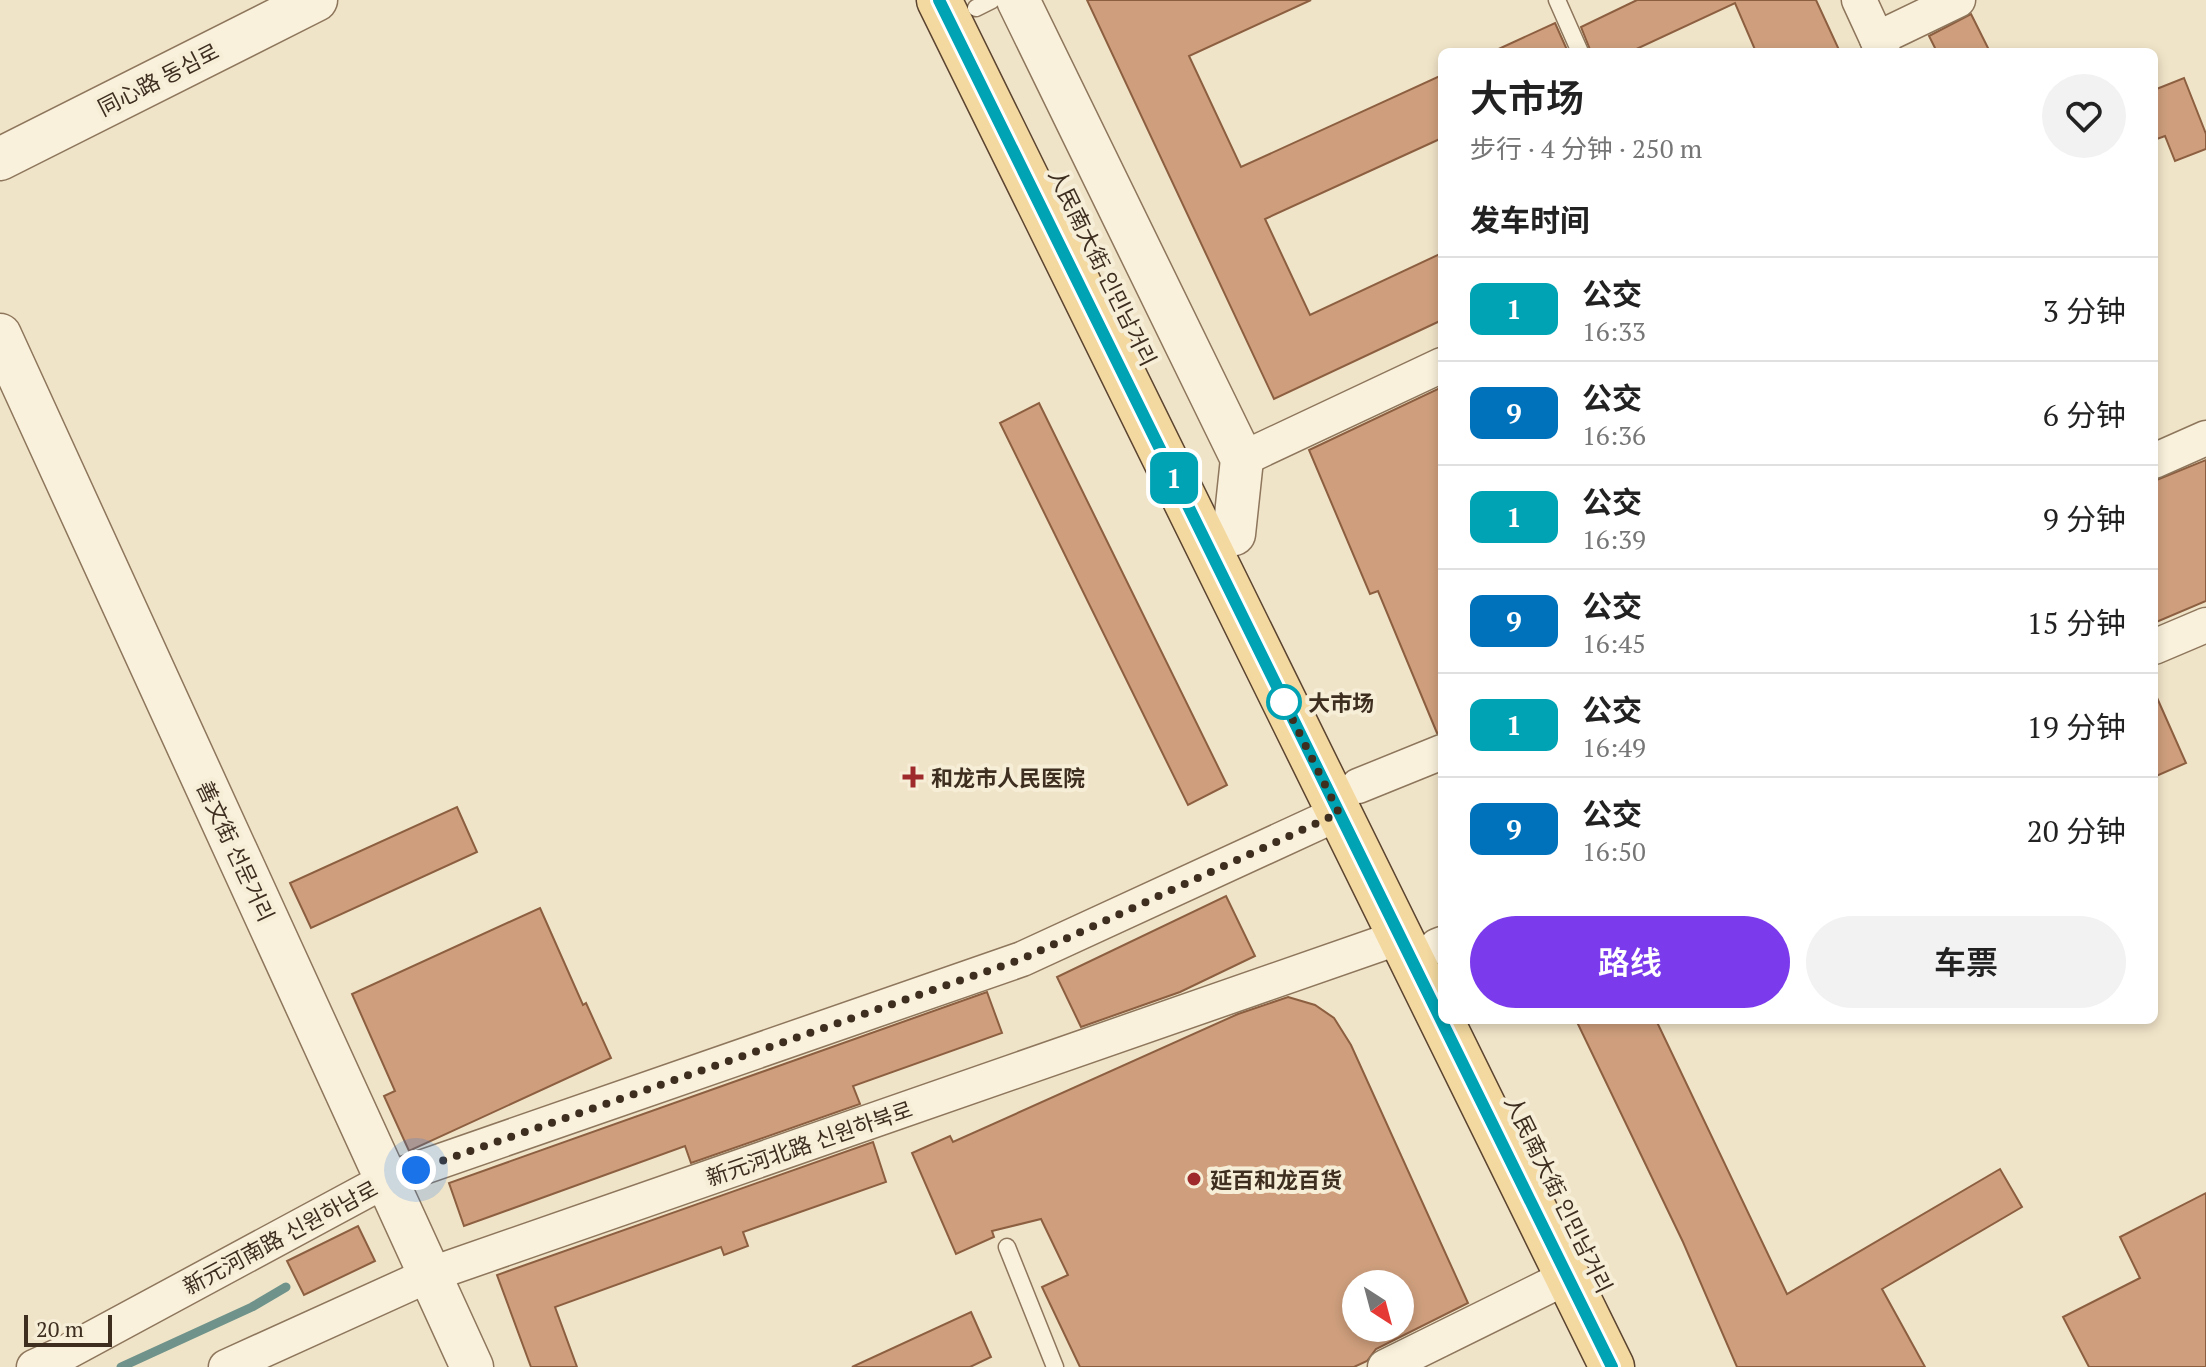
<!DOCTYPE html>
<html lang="zh">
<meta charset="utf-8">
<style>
body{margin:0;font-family:"PT Serif","Noto Sans SC","Noto Sans KR",serif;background:#f2f2f2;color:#222;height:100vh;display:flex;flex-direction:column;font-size:30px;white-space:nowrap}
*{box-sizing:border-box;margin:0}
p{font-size:26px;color:#767676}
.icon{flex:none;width:44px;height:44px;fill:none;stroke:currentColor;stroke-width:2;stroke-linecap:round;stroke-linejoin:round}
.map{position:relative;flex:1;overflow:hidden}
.side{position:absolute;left:1438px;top:48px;width:720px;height:976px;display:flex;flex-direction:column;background:#fff;border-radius:12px;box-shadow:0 4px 12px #0003}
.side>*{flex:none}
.badge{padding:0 16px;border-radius:12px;font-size:28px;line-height:52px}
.needle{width:52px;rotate:144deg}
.buttons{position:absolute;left:1342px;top:1270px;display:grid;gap:16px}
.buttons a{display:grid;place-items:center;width:72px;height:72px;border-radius:50%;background:#fff;box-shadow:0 4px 12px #0003;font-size:40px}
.scale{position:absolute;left:24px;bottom:20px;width:88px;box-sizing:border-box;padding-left:8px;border:4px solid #3d2e20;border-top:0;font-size:22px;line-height:28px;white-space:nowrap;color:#3d2e20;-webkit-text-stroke:6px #f7eed8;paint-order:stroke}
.you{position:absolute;width:40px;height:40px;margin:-20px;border:6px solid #fff;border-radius:50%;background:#1a73e8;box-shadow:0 0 0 12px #1a73e833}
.map>.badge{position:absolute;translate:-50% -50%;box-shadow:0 0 0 4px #fff}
h2{padding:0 32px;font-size:30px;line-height:72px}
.round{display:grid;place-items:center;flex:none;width:84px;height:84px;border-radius:42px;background:#f2f2f2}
.summary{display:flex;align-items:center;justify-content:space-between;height:136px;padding:0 32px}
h1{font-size:38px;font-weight:600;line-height:60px}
.cta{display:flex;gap:16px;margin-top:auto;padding:16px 32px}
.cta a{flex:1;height:92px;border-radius:48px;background:#7c3aed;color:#fff;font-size:32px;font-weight:600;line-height:92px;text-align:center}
.cta a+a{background:#f2f2f2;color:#222}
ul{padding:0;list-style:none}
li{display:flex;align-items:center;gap:24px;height:104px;padding:0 32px;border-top:2px solid #e0e0e0}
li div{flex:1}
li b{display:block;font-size:30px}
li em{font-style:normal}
li .badge{min-width:88px;font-weight:700;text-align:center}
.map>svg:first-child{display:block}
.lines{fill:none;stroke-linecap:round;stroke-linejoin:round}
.stream{stroke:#6f938a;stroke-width:9}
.building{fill:#cf9f7d;stroke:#8d5f41;stroke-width:2;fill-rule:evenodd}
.service-casing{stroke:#8d765c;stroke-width:19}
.minor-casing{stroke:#8d765c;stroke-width:37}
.tertiary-casing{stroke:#8d765c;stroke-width:45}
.primary-casing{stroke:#5b4430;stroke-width:47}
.service{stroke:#faf1dc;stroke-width:16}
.minor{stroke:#faf1dc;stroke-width:34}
.tertiary{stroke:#faf1dc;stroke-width:42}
.primary{stroke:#f3d9a0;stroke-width:44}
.line-casing{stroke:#fff;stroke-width:18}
.line{stroke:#00a3b4;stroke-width:12}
.walk{stroke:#3d2e20;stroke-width:8;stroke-dasharray:0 14.4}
.stop-dot{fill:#fff;stroke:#00a3b4;stroke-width:4}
.poi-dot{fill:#9e2a2b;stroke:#f7eed8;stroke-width:3}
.labels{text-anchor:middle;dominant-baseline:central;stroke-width:8;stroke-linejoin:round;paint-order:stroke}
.street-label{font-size:22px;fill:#3d2e20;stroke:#f7eed8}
.stop-label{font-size:22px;font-weight:bold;fill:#3d2e20;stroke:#f7eed8;text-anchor:start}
.poi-label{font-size:22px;font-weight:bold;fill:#3d2e20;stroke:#f7eed8;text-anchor:start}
</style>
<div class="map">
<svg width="2206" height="1367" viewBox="0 0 2206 1367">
<rect width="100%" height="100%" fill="#f0e4c8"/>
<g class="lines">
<path class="stream" d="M121,1367l131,-60 34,-20"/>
</g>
<g class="building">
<path d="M1087,0h224l-122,56 52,111 201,-92v63l-177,81 45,96 132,-62v67l-168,79z"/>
<path d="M1637,0h179l24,52h-84l-21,-49 -105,49h-39l-10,-25z"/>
<path d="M1971,14l19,38h-53l-8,-16z"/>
<path d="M1555,23l13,29h-76z"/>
<path d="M2184,78l22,56v15l-31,12 -10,-25 -11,4v-50z"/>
<path d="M1442,387v345l-5,1 -59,-142 -8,3 -61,-144z"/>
<path d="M1039,403l188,382 -39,20 -188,-382z"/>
<path d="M2206,460v141l-52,22v-142z"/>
<path d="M2154,691l32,72 -32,14z"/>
<path d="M457,807l20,45 -166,76 -21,-45z"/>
<path d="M1226,896l29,60 -75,36 -99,35 -24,-50z"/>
<path d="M540,908l43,97 3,-2 25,55 -202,93 -25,-55 11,-5 -43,-97z"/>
<path d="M987,992l15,41 -149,53 7,18 -169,59 -6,-17 -221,80 -15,-43z"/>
<path d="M1288,997l27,8 19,13 17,27 117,258 -92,46 -9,12 -13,6h-274l-38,-80 26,-12 -27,-56 -49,12 2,6 -38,17 -44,-101 38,-17 3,6 285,-128zM1356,1284h44v44h-44z"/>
<path d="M1576,1020h80l131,274 213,-125 22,38 -140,82 43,78h-188l-54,-125z"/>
<path d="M873,1142l13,40 -143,50 5,14 -24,9 -3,-8 -166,60 22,60h-46l-34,-92z"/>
<path d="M2206,1193v174h-117l-26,-50 77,-39 -20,-41z"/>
<path d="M358,1226l17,35 -71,34 -17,-34z"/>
<path d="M971,1312l20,45 -21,10h-118z"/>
</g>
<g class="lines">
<defs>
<g id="service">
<path d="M1557,0l23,52"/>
<path d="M976,8l16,-8"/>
<path d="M1007,1247l48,120"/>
</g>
<g id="minor">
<path d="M1859,0l24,52"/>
<path d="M1877,39l81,-39"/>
<path d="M1242,459l200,-94"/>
<path d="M2154,461l52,-23"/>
<path d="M2154,647l52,-22"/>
<path d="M1358,786l84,-34"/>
<path d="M1437,946l5,-2"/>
<path d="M34,1367l33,-15 319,-172 636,-221 317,-146"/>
<path d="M226,1367l203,-92 971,-338"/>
<path d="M1385,1367l182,-90"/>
</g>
<g id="tertiary">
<path d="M1018,0l224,459 -8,75"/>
<path d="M0,159l316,-159"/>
<path d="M0,335l472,1032"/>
</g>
<path id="primary" d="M939,0l673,1367"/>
</defs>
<use href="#service" class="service-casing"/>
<use href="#minor" class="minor-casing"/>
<use href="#tertiary" class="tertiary-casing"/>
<use href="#primary" class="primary-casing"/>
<use href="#service" class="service"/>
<use href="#minor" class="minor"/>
<use href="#tertiary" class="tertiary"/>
<use href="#primary" class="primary"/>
</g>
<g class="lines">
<defs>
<path id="line" d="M939,0l673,1367"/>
</defs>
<use href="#line" class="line-casing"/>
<use href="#line" class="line"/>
<path class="walk" d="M416,1170l606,-211 317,-146 -55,-111"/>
</g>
<circle class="stop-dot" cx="1284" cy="702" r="16"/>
<g class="poi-dot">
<path d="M909 765h8v8h8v8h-8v8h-8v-8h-8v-8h8z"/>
<circle cx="1194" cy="1179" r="8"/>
</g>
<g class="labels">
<g class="street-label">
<text transform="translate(158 79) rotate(-27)">同心路 동심로</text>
<text transform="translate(1103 267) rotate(64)">人民南大街 인민남거리</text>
<text transform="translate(236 851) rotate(65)">善文街 선문거리</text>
<text transform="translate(809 1143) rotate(-19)">新元河北路 신원하북로</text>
<text transform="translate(1559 1194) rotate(64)">人民南大街 인민남거리</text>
<text transform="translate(280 1237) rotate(-28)">新元河南路 신원하남로</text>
</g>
<g class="stop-label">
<text x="1308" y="702">大市场</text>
</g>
<g class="poi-label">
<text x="931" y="777">和龙市人民医院</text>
<text x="1210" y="1179">延百和龙百货</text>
</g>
</g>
</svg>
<div class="buttons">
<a><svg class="needle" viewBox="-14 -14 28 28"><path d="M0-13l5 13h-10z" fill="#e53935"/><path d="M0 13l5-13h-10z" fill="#767676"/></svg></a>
</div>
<div class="scale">20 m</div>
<div class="you" style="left:416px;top:1170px"></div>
<b class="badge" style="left:1174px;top:478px;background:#00a3b4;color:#fff">1</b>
<section class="side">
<div class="summary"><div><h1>大市场</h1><p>步行 · 4 分钟 · 250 m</p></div><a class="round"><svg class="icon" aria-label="heart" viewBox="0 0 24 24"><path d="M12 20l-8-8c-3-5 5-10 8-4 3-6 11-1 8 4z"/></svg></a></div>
<h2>发车时间</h2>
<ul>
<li><span class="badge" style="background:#00a3b4;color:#fff">1</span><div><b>公交</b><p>16:33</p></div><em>3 分钟</em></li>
<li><span class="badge" style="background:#0072bc;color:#fff">9</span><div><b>公交</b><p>16:36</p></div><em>6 分钟</em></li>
<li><span class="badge" style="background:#00a3b4;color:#fff">1</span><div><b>公交</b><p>16:39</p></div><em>9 分钟</em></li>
<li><span class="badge" style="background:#0072bc;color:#fff">9</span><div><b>公交</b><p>16:45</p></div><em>15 分钟</em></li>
<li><span class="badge" style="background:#00a3b4;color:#fff">1</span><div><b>公交</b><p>16:49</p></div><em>19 分钟</em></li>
<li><span class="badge" style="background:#0072bc;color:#fff">9</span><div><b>公交</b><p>16:50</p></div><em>20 分钟</em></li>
</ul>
<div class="cta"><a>路线</a><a>车票</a></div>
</section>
</div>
